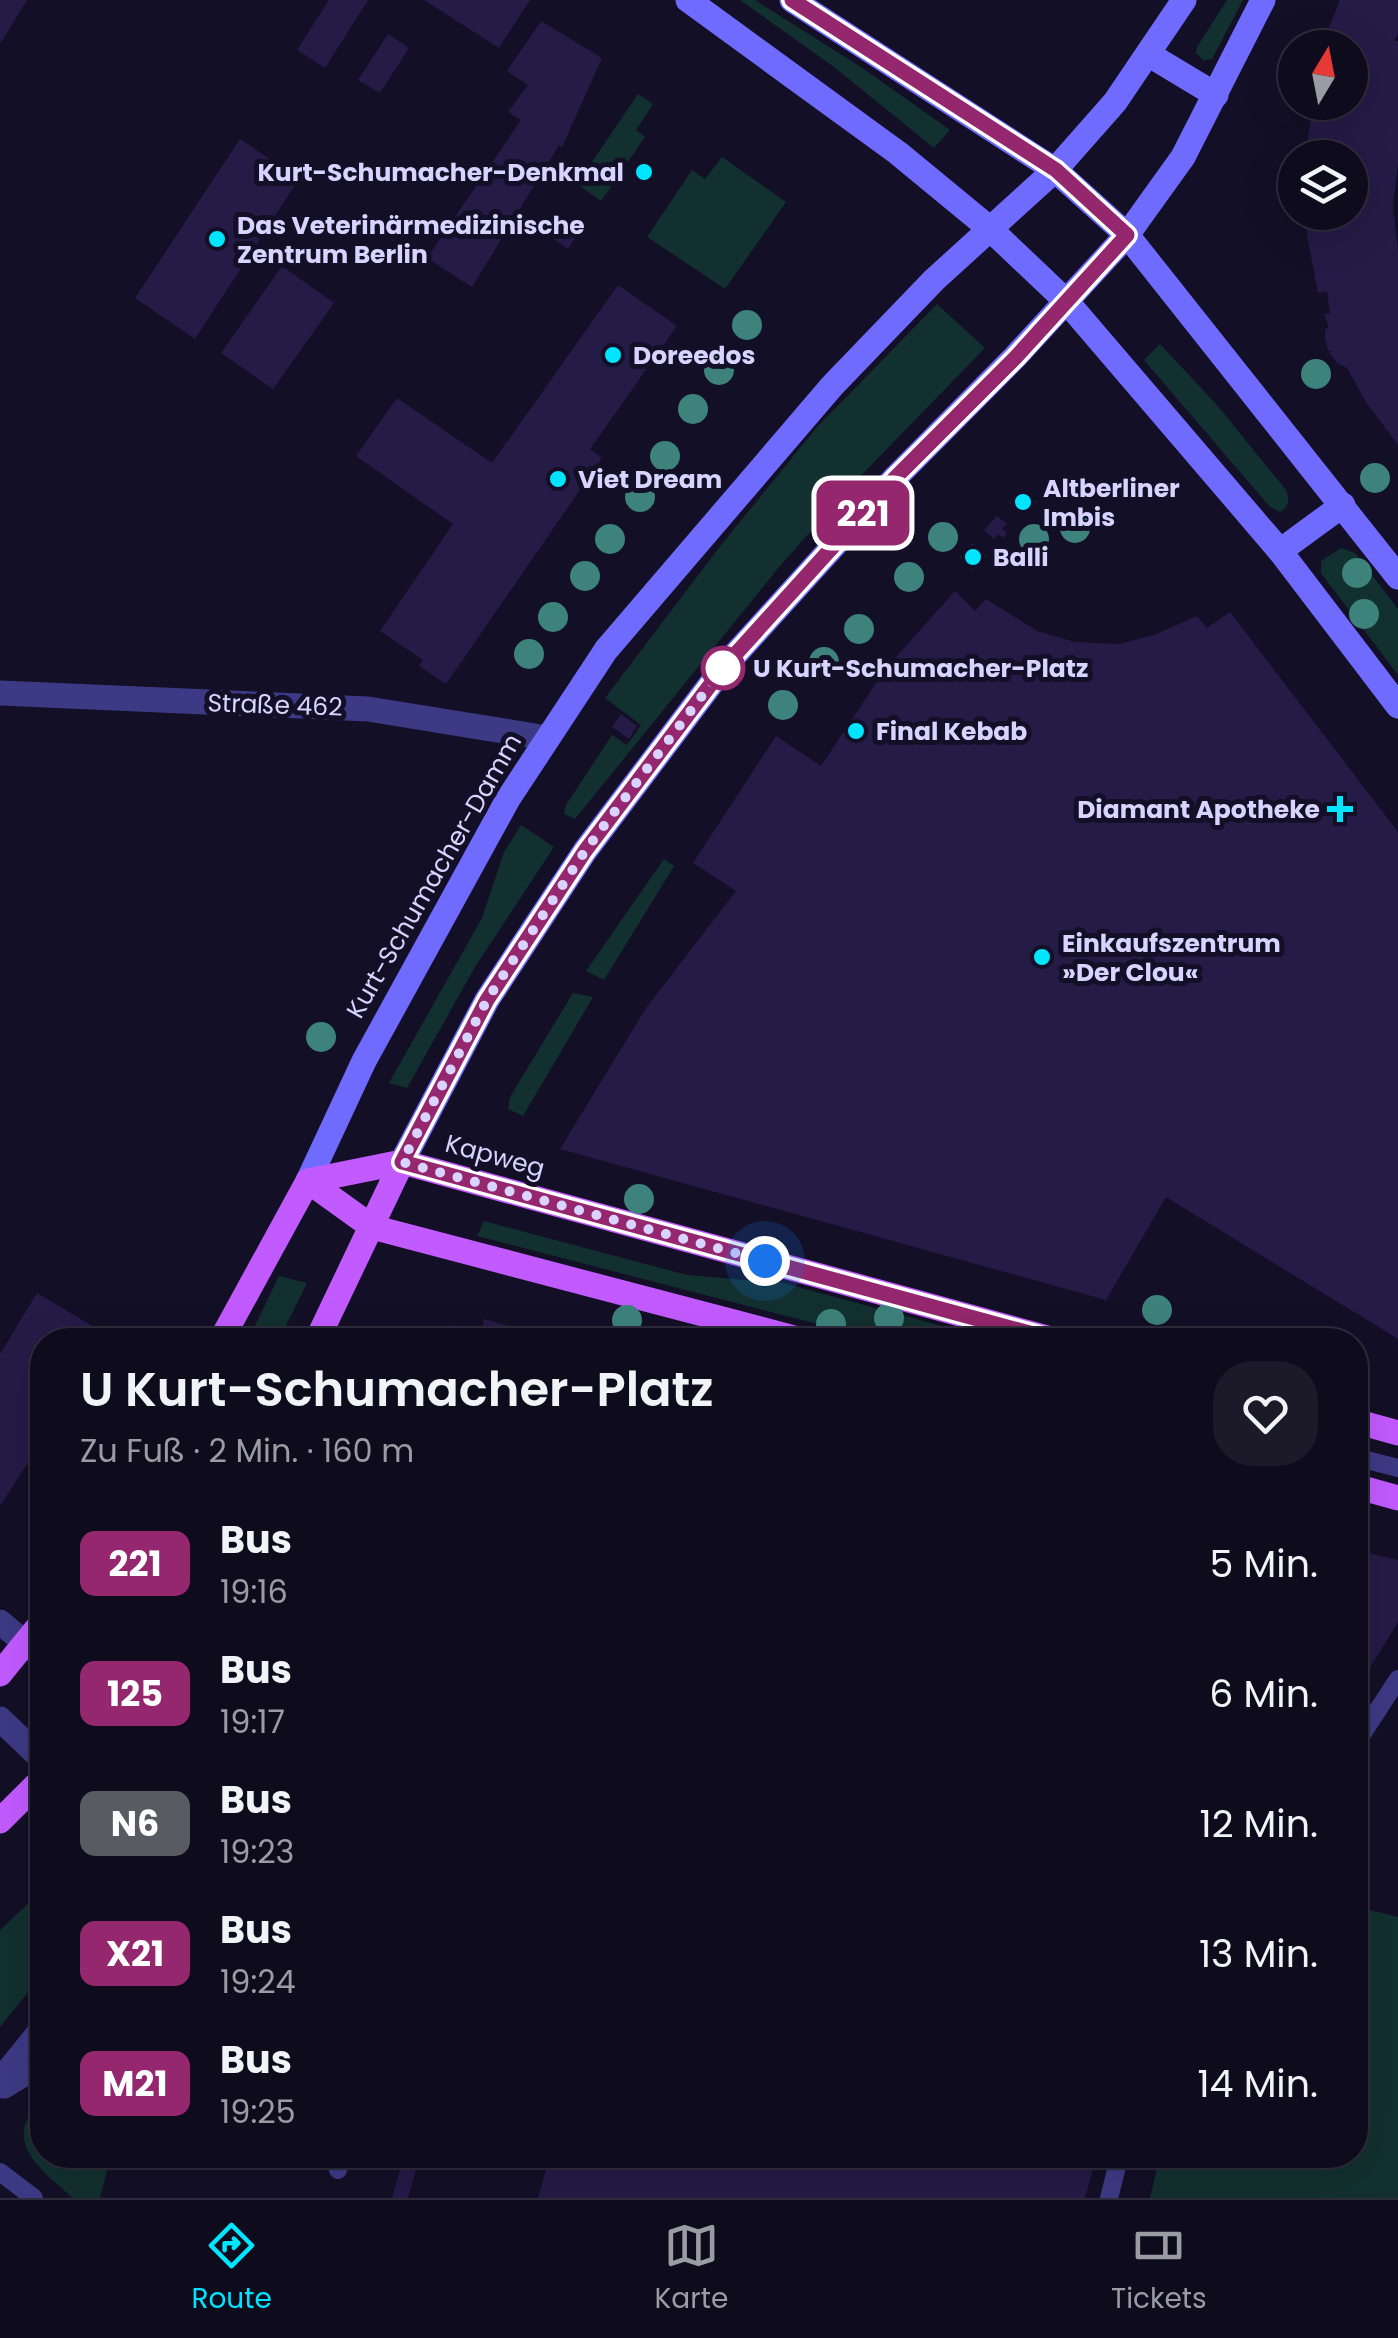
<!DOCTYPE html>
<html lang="de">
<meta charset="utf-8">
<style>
body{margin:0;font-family:Poppins,sans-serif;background:#1c1929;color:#f1f3f6;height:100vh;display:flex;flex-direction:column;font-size:38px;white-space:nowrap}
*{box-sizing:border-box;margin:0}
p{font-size:32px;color:#9b9ba3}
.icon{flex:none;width:55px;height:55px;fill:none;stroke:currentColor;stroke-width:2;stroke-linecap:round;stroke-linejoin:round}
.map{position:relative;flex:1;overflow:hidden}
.sheet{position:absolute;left:30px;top:1328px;width:1338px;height:840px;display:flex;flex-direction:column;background:#0e0b1c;border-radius:40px;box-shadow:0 10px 40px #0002,0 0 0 2px #2e2b3b}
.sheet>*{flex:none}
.badge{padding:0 20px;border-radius:15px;font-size:35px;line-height:65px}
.needle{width:65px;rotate:10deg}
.buttons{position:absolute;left:1278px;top:30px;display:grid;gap:20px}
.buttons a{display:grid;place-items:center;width:90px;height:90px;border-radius:50%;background:#0e0b1c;box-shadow:0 10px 40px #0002,0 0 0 2px #2e2b3b;font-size:50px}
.you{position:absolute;width:50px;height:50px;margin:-25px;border:8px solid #fff;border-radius:50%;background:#1a73e8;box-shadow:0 0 0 15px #1a73e833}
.map>.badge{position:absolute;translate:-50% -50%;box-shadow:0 0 0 5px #fff}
.round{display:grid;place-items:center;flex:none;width:105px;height:105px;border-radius:40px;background:#1c1929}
.headline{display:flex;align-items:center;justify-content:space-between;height:170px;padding:0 50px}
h1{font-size:48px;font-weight:600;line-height:75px}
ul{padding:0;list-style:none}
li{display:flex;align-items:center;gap:30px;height:130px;padding:0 50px}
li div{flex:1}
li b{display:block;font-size:38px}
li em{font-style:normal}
li .badge{min-width:110px;font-weight:700;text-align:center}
.tabs{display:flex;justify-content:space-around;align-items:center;height:140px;border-top:2px solid #2e2b3b;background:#0e0b1c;font-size:28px;color:#9b9ba3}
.tabs a{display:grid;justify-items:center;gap:5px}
.tabs .current{color:#00e5ff}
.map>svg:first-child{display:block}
.green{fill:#12302f}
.building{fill:#241b47}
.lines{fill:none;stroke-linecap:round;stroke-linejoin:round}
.lane{stroke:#3d3a85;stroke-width:18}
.street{stroke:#3d3a85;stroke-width:25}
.secondary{stroke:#6f6bff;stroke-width:25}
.primary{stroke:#c25bff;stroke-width:25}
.tree{fill:#3d827b}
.line-casing{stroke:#fff;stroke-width:22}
.line{stroke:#95276e;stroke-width:15}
.walk{stroke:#d9d4ff;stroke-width:10;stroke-dasharray:0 18}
.poi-dot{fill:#00e5ff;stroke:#130f26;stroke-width:4}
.stop-dot{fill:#fff;stroke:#95276e;stroke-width:5}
.labels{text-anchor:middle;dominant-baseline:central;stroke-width:10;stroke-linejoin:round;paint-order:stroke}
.poi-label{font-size:25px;font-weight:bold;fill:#d9d4ff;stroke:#130f26;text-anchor:start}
.stop-label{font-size:25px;font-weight:bold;fill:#d9d4ff;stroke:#130f26;text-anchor:start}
.street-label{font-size:25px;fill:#d9d4ff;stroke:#130f26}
</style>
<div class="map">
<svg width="1398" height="2198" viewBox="0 0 1398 2198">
<rect width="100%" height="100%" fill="#130f26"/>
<g class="green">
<path d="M740,0h15l109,69 86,61 -16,18 -100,-81z"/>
<path d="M1227,0h16l-31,59 -9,1 -7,-7 1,-6z"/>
<path d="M638,94l15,10 -17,26 9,7 -44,64 -24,-17z"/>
<path d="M722,157l64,45 -61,87 -78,-52 45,-67 13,9z"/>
<path d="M937,304l48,44 -135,139 -70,79 -205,253 -11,-5 2,-9 46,-70 15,10 14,-20 -36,-27 116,-153 96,-118z"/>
<path d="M1160,344l57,61 69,85c4,9 3,17 -6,22l-10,-5 -126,-147z"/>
<path d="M1341,548l14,5 43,56v66l-77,-102v-12z"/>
<path d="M521,825l33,22 -79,120 -68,121 -18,-5 93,-165 22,-66z"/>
<path d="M664,859l10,7 -70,114 -18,-9z"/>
<path d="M573,993l20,4 -70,119 -15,-7 2,-12z"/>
<path d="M484,1221l203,54 96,8 211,57h-115l-402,-104z"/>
<path d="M279,1276l28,7 -28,57h-31z"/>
<path d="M36,1896l6,1v78l-42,52v-97z"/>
<path d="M1355,1906l43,11v281h-248l10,-43h195z"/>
<path d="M42,2100v55h69l-11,43h-27c-34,-30 -73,-58 -31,-98z"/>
</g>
<g class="building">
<path d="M0,0h27l-27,44z"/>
<path d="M329,0h39l-43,68 -28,-18z"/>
<path d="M424,0h106l-31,48z"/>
<path d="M1340,0h58v33l-4,8h4v122l-5,45 5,43v194l-32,-43 -19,-34 -9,-4 -9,-11 4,-2h-5l-3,-14v-8l4,-1 -5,-14 6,-1 -3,-21 -9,1 -11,-58 -2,-23h45v-54h-45l8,-56h37v-54h-29z"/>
<path d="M541,21l61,37 -40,89 -3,-2 -87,142 -45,-29 94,-138 -13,-8 20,-27 -21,-14z"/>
<path d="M388,34l21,14 -29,45 -22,-13z"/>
<path d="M240,139l59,40 -104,160 -60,-41z"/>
<path d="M559,222l18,13 -9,14 -19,-13z"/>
<path d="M282,266l52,37 -61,86 -52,-36z"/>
<path d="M618,285l59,41 -87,123 12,9 -156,226 -27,-18 4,-6 -43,-29 73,-107 -97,-68 41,-58 95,65z"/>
<path d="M1022,489l15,13 -13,13 -15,-12z"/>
<path d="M997,516l10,8 -5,5 5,4 -4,5 -5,-4 -4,5 -10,-9z"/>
<path d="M972,543l15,13 -14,15 -14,-14z"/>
<path d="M955,591l20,20 11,-12 51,32 38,11 44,2 35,-9 43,-19 10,12 23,-16 168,220v507l-232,-142 -60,103 -546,-151 86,-141 90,-117 -43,-28 83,-127 45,30 65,-98z"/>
<path d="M621,714l16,12 -8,13 -17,-12z"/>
<path d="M37,1293l69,41 -4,6h-60v101l-42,65v-152z"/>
<path d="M484,1319l58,16 2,-7 40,12h-135v-15l32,8z"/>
<path d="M1355,1550l43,10v62l-43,70z"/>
<path d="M404,2155h16l-12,43h-16z"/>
<path d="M550,2155h547l-12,43h-547z"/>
</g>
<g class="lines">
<g class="lane">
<path d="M1355,1457l43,11"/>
<path d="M1355,1745l43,-66"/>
<path d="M338,2170l4,-15"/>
<path d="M0,2172l34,26"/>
<path d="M1109,2198l11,-43"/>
</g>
<g class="street">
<path d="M0,693l368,16 179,29"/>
<path d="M0,1622l42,35"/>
<path d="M0,1719l42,40"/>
<path d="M0,2081l42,-52"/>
<path d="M4,2086l38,-23"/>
</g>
<g class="secondary">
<path d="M688,0l210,153 91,75 78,74 213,249 118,155"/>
<path d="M792,0l263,170 72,65 271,342"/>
<path d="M1148,54l68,41"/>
<path d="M1280,551l63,-46"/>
<path d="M402,1162l85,-162 98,-149 138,-183 173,-191 119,-120 112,-122 56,-78 80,-157"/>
<path d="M308,1181l56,-120 144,-262 98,-149 226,-264 102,-106 121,-110 60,-68 69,-102"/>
</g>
<g class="primary">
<path d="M308,1181l94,-19 653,178"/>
<path d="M308,1181l64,46 430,113"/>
<path d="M221,1340l87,-159"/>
<path d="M317,1340l85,-178"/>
<path d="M1355,1421l43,12"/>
<path d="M1355,1486l43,12"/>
<path d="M0,1674l42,-52"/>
<path d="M0,1821l42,-42"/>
</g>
</g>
<g class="tree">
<circle cx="747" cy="325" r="15"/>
<circle cx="719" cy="370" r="15"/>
<circle cx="1316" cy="374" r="15"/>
<circle cx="693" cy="409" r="15"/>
<circle cx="665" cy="456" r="15"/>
<circle cx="1375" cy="478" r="15"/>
<circle cx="640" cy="497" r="15"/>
<circle cx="1075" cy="528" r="15"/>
<circle cx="943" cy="537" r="15"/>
<circle cx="610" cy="539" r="15"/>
<circle cx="1034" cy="539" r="15"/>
<circle cx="1357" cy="573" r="15"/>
<circle cx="585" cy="576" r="15"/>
<circle cx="909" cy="577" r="15"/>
<circle cx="1364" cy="614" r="15"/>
<circle cx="553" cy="617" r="15"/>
<circle cx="859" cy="629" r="15"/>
<circle cx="529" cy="654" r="15"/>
<circle cx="824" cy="662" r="15"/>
<circle cx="783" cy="705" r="15"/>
<circle cx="321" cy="1037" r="15"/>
<circle cx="639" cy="1199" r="15"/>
<circle cx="1157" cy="1310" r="15"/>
<circle cx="889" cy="1318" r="15"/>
<circle cx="627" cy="1320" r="15"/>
<circle cx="831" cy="1324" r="15"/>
</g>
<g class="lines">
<defs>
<path id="line" d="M792,0l264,170 71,65 -111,122 -120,120 -173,191 -138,183 -98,149 -85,162 653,178"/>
</defs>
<use href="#line" class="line-casing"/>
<use href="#line" class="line"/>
<path class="walk" d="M723,668l-138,183 -98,149 -85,162 363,99"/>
</g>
<g class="poi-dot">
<circle cx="644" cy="172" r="10"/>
<circle cx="217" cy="239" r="10"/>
<circle cx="613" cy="355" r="10"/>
<circle cx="558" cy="479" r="10"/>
<circle cx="1023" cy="502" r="10"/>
<circle cx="973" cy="557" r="10"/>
<circle cx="856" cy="731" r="10"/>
<path d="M1335 794h10v10h10v10h-10v10h-10v-10h-10v-10h10z"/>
<circle cx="1042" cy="957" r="10"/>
</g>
<circle class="stop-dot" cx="723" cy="668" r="20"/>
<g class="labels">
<g class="poi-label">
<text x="624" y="172" text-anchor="end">Kurt-Schumacher-Denkmal</text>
<text x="237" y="225">Das Veterinärmedizinische<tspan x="237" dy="29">Zentrum Berlin</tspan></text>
<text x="633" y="355">Doreedos</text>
<text x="578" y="479">Viet Dream</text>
<text x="1043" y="488">Altberliner<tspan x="1043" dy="29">Imbis</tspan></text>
<text x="993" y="557">Balli</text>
<text x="876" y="731">Final Kebab</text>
<text x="1320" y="809" text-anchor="end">Diamant Apotheke</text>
<text x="1062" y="943">Einkaufszentrum<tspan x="1062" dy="29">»Der Clou«</tspan></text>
</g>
<g class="stop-label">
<text x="753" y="668">U Kurt-Schumacher-Platz</text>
</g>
<g class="street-label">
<text transform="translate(275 705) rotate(2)">Straße 462</text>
<text transform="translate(434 876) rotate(-60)">Kurt-Schumacher-Damm</text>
<text transform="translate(495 1156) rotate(15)">Kapweg</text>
</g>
</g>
</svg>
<div class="buttons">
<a><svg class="needle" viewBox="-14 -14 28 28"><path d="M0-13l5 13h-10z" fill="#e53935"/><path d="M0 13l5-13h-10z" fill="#9b9ba3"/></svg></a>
<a><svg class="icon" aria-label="layers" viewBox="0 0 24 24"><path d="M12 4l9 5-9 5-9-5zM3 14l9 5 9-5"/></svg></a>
</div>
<div class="you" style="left:765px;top:1261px"></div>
<b class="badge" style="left:863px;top:513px;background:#95276e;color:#fff">221</b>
<section class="sheet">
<div class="headline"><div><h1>U Kurt-Schumacher-Platz</h1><p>Zu Fuß · 2 Min. · 160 m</p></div><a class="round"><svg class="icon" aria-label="heart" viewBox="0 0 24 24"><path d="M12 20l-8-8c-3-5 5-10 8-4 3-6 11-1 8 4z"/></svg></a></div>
<ul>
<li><span class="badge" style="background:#95276e;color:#fff">221</span><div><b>Bus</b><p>19:16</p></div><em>5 Min.</em></li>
<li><span class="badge" style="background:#95276e;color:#fff">125</span><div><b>Bus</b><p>19:17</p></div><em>6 Min.</em></li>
<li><span class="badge" style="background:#595b62;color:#fff">N6</span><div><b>Bus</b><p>19:23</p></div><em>12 Min.</em></li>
<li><span class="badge" style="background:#95276e;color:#fff">X21</span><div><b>Bus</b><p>19:24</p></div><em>13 Min.</em></li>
<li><span class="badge" style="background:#95276e;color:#fff">M21</span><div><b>Bus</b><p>19:25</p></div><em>14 Min.</em></li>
</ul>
</section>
</div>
<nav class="tabs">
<a class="current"><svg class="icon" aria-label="directions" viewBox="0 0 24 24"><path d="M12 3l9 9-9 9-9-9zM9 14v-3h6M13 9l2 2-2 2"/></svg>Route</a>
<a><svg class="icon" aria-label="map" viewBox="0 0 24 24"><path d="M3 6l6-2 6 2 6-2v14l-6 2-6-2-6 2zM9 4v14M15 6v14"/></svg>Karte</a>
<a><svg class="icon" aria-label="tickets" viewBox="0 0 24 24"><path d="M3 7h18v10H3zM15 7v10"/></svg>Tickets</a>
</nav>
